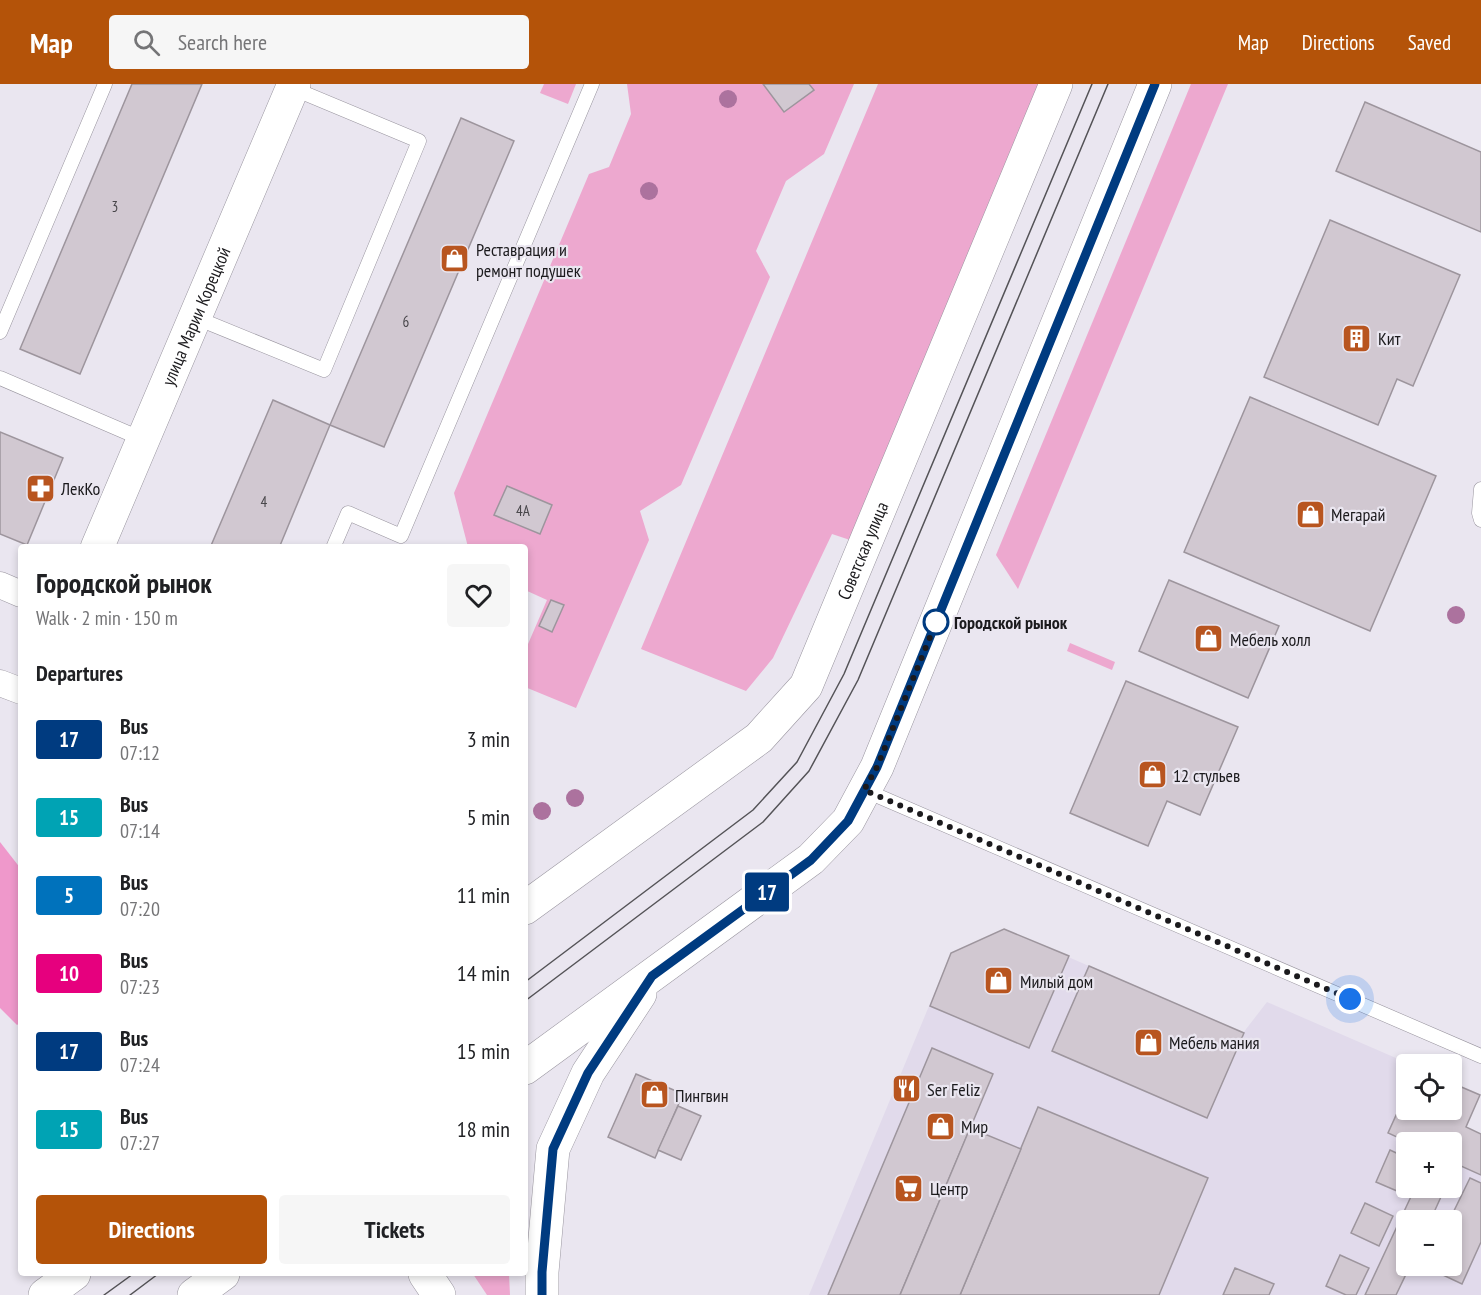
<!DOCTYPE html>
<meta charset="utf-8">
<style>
body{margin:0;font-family:"PT Sans Narrow",sans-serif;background:#f6f6f6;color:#202124;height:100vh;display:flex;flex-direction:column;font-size:22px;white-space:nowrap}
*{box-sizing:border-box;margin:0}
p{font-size:20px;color:#757577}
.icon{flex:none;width:33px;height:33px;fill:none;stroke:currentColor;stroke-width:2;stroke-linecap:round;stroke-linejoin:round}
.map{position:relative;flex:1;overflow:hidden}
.panel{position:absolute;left:18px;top:460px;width:510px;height:732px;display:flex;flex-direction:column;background:#fff;border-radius:6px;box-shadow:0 3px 9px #0003}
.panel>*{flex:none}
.badge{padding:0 12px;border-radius:4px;font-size:21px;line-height:39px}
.tools{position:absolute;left:1396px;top:970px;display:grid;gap:12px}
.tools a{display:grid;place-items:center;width:66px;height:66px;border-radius:6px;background:#fff;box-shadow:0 3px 9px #0003;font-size:30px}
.you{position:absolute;width:30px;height:30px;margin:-15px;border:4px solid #fff;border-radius:50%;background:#1a73e8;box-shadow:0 0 0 9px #1a73e833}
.map>.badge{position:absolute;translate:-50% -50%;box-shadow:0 0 0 3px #fff}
h2{padding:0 18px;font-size:22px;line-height:54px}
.round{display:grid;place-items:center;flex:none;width:63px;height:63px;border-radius:6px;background:#f6f6f6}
.summary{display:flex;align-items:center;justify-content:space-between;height:102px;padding:0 18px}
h1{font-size:28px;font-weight:600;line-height:45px}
.action{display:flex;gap:12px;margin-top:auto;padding:12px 18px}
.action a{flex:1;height:69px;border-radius:6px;background:#b45309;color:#fff;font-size:24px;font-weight:600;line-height:69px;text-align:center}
.action a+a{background:#f6f6f6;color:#202124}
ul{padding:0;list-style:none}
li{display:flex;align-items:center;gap:18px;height:78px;padding:0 18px}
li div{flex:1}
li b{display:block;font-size:22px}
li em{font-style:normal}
li .badge{min-width:66px;font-weight:700;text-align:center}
header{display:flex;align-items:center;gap:36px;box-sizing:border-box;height:84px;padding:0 30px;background:#b45309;color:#fff}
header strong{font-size:28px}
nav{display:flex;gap:33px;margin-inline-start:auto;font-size:21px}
.search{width:420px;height:54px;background:#f6f6f6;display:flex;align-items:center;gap:15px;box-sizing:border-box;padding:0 21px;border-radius:6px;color:#757577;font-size:22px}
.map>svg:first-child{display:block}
.built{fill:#e1daeb;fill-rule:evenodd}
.green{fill:#eda8cf}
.forest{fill:#ef98cb}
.building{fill:#d1c8d1;stroke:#9d959d;stroke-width:1.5}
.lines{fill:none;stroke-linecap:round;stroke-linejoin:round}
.lane-casing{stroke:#99959f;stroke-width:15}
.street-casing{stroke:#99959f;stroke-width:27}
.secondary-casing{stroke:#99959f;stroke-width:34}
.lane{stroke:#fff;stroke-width:14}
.street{stroke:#fff;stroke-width:26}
.secondary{stroke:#fff;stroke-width:33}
.tram{stroke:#545357;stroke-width:1.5}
.tree{fill:#ac729e}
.line-casing{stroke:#fff;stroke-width:14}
.line{stroke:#003b80;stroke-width:9}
.walk{stroke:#1b1a1d;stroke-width:6;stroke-dasharray:0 10.8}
.stop-dot{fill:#fff;stroke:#003b80;stroke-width:3}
.labels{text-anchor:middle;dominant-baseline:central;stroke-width:4.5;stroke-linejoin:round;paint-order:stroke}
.number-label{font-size:15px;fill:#48464a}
.poi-label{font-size:18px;fill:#1b1a1d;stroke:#eae6f0;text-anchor:start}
.street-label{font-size:18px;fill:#1b1a1d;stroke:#eae6f0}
.stop-label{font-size:18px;font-weight:bold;fill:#1b1a1d;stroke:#eae6f0;text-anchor:start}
</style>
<header>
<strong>Map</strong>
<div class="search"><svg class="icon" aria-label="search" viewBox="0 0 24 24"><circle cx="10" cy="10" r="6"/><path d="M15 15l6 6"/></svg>Search here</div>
<nav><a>Map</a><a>Directions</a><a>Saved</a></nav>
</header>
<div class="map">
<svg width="1481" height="1211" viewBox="0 0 1481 1211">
<rect width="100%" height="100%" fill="#eae6f0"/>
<path class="built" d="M1004,845l239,104 24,-31 145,63h-5v45h45v-27l28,12 -14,32 15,7v161h-672l142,-342zM1407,1059h45v45h-45zM1407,1137h45v45h-45z"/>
<g class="green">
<path d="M544,0h32l-8,20 -28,-11z"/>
<path d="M627,0h227l-30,70 -38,27 -30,70 14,26 -89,208 -41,26 9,29 -73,168 -51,-21v-36l22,-51 -22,-10v-42l-57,-1 -14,-54 135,-319 20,-7 22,-53z"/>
<path d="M878,0h162l-190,456 -18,-6 -59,124 -27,33 -105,-42z"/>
<path d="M1191,0h37l-210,505 -22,-34z"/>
<path d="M1070,559l45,19 -3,8 -45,-19z"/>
<path d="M473,1190h36l1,21h-23z"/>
</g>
<path class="forest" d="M0,758l21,27v153l-4,3 -17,-17z"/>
<g class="building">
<path d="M132,0h70l-122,290 -60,-25z"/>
<path d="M763,0h46l5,6 -30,22z"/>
<path d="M1365,18l116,50v80l-145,-61z"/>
<path d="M461,34l53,23 -130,306 -54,-22z"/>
<path d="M1330,136l130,55 -47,111 -16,-7 -19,46 -114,-48z"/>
<path d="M1250,313l186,79 -66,155 -186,-79z"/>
<path d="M273,316l57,25 -51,123h-69z"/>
<path d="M0,348l63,26 -36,87 -27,-11z"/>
<path d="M507,402l45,19 -12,29 -46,-19z"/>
<path d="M1169,496l110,46 -31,72 -109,-47z"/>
<path d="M551,516l13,5 -12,27 -13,-6z"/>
<path d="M1126,597l112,46 -38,88 -33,-14 -19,45 -78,-33z"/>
<path d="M1004,845l65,27 -40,92 -99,-42 21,-53z"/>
<path d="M1089,882l155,67 -37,85 -155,-67z"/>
<path d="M932,964l61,26 -93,221h-72z"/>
<path d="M636,990l47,20 -28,64 -47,-21z"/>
<path d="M1452,999l28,12 -14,32 15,7v41l-29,-13v-19h-42l-22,-10 19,-42v19h45z"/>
<path d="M678,1022l23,10 -20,44 -23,-10z"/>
<path d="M1038,1023l170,71 -49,117h-199z"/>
<path d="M970,1044l51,21 -61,146h-60z"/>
<path d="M1390,1066l17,8v29l-3,7 -28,-12z"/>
<path d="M1470,1094l11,5v59l-19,42 -34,-16v-2h24v-45h-3z"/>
<path d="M1415,1104h30l-15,33h-23v45h3l-14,29h-31z"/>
<path d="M1365,1119l28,13 -14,30 -28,-13z"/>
<path d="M1340,1171l29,13 -13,27h-10l-20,-9z"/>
<path d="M1235,1184l39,16 -5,11h-46z"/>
</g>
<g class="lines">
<defs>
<g id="lane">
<path d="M194,233l130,53 95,-229 -127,-53"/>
<path d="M0,248l105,-248"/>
<path d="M0,294l142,61"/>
<path d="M1481,405l-2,24 2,7"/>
<path d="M333,464l15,-35 53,23 191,-452"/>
<path d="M864,706l617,266"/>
</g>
<g id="street">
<path d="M0,501l21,9"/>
<path d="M0,599l21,8"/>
</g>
<g id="secondary">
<path id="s1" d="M97,464l197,-464"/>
<path id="s2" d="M525,824l234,-170 47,-52 250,-602"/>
<path d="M525,984l286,-209 37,-38 29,-54 278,-683"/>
<path d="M425,1190l14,21"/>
<path d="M45,1211l29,-21"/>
<path d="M194,1211l29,-21"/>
<path d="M542,1211v-23l11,-123 35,-76 52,-79"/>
</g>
</defs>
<use href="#lane" class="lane-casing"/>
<use href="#street" class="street-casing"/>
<use href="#secondary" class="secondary-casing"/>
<use href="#lane" class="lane"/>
<use href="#street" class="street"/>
<use href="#secondary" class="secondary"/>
<g class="tram">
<path d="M525,898l228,-172 44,-48 47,-88 248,-590"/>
<path d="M525,917l238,-179 46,-51 49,-91 250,-596"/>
<path d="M104,1211l29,-21"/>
<path d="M130,1211l28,-21"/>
</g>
</g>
<g class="tree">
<circle cx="728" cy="15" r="9"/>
<circle cx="649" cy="107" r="9"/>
<circle cx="1456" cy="531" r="9"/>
<circle cx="575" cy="714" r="9"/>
<circle cx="542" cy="727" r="9"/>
</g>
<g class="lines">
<defs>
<path id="line" d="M542,1211v-23l11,-123 35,-76 64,-97 159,-116 37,-39 29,-54 278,-683"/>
</defs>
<use href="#line" class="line-casing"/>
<use href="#line" class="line"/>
<path class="walk" d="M936,538l3,-7 -62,152 -13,23 486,209"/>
</g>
<defs>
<symbol id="shop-square" viewBox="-11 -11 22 22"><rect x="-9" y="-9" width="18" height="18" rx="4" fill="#b8551f" stroke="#eae6f0"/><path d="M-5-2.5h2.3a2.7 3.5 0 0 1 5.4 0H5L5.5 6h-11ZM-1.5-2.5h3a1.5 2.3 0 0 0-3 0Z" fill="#fff"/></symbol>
<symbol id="building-square" viewBox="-11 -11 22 22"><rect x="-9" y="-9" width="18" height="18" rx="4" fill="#b8551f" stroke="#eae6f0"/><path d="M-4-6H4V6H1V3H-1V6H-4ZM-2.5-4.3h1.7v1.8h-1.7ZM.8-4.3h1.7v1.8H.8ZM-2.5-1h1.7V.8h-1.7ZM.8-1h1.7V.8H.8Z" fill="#fff"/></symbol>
<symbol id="pharmacy-square" viewBox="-11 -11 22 22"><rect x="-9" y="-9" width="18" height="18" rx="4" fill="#b8551f" stroke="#eae6f0"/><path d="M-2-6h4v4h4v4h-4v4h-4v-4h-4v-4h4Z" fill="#fff"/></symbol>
<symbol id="restaurant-square" viewBox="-11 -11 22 22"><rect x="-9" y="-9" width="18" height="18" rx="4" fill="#b8551f" stroke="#eae6f0"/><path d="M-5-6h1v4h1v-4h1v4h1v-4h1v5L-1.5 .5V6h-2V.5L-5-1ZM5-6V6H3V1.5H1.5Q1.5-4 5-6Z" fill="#fff"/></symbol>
<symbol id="supermarket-square" viewBox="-11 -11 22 22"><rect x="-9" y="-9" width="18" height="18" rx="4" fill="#b8551f" stroke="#eae6f0"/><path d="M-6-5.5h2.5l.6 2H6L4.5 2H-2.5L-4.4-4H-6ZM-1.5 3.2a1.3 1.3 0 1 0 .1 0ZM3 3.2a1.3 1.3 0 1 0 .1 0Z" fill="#fff"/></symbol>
</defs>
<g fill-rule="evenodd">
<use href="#shop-square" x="438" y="158" width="33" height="33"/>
<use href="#building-square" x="1340" y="238" width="33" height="33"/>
<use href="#pharmacy-square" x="24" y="388" width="33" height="33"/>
<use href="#shop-square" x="1294" y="414" width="33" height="33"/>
<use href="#shop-square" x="1192" y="538" width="33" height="33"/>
<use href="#shop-square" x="1136" y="674" width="33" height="33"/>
<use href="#shop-square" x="982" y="880" width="33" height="33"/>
<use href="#shop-square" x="1132" y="942" width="33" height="33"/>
<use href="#restaurant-square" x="890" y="988" width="33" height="33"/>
<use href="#shop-square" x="638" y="994" width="33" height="33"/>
<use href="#shop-square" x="924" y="1026" width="33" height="33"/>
<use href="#supermarket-square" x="892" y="1088" width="33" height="33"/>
</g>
<circle class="stop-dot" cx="936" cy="538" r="12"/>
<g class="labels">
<g class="number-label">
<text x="115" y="122">3</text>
<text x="406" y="237">6</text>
<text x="264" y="417">4</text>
<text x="523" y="426">4А</text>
</g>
<g class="poi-label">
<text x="476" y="165">Реставрация и<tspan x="476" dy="21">ремонт подушек</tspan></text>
<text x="1378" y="254">Кит</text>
<text x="61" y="404">ЛекКо</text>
<text x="1331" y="430">Мегарай</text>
<text x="1230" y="555">Мебель холл</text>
<text x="1173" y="691">12 стульев</text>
<text x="1020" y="897">Милый дом</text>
<text x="1169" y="958">Мебель мания</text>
<text x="927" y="1005">Ser Feliz</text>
<text x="675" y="1011">Пингвин</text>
<text x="961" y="1042">Мир</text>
<text x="930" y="1104">Центр</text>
</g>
<g class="street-label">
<text stroke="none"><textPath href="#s1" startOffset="252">улица Марии Корецкой</textPath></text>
<text stroke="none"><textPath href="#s2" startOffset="506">Советская улица</textPath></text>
</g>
<g class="stop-label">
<text x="954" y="538">Городской рынок</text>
</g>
</g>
</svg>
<div class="tools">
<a><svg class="icon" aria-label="locate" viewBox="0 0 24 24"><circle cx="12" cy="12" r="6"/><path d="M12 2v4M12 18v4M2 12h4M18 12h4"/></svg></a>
<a>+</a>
<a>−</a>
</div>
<div class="you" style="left:1350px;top:915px"></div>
<b class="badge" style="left:767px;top:808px;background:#003b80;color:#fff">17</b>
<section class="panel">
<div class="summary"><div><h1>Городской рынок</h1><p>Walk · 2 min · 150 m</p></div><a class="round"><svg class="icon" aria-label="heart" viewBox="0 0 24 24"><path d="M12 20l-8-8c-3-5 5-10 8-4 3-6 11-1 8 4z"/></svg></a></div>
<h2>Departures</h2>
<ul>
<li><span class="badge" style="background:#003b80;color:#fff">17</span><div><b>Bus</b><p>07:12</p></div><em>3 min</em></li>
<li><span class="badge" style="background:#00a3b4;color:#fff">15</span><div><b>Bus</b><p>07:14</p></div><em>5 min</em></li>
<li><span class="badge" style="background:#0072bc;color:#fff">5</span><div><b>Bus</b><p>07:20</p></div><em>11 min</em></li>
<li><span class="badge" style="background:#e6007e;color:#fff">10</span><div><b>Bus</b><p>07:23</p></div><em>14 min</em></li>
<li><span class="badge" style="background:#003b80;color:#fff">17</span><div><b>Bus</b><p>07:24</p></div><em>15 min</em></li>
<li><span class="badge" style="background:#00a3b4;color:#fff">15</span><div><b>Bus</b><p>07:27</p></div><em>18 min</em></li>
</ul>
<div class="action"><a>Directions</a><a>Tickets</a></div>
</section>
</div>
